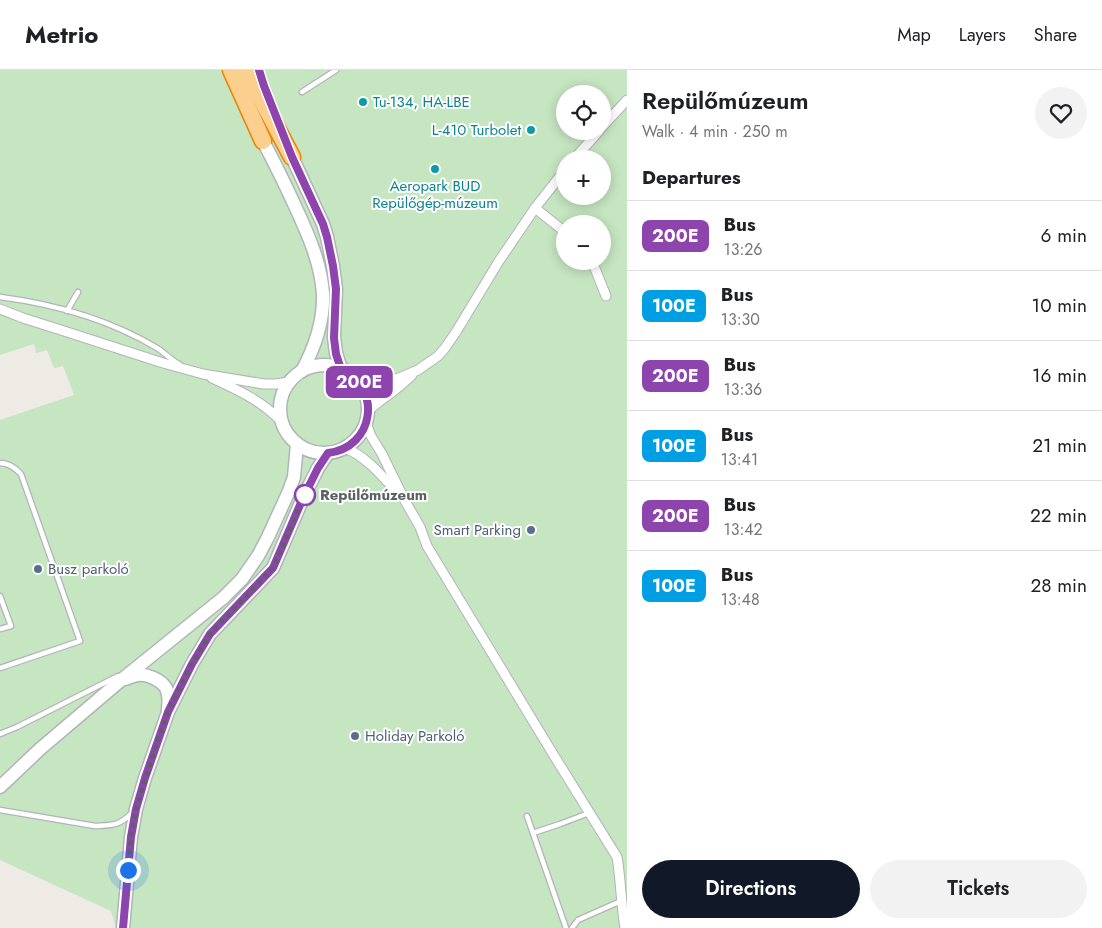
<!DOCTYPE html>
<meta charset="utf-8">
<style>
body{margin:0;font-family:Jost,sans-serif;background:#f2f2f2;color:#202124;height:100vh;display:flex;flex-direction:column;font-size:19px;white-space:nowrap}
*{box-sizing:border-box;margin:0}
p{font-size:16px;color:#757577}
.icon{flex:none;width:28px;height:28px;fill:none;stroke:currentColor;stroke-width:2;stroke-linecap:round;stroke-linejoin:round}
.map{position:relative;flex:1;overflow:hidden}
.drawer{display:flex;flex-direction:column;background:#fff;width:475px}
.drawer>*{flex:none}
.badge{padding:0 10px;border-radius:8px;font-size:18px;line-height:32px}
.controls{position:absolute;left:556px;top:15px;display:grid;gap:10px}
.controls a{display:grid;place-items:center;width:55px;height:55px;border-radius:50%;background:#fff;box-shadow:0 2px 12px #0003;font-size:25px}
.you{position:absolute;width:25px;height:25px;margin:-12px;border:4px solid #fff;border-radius:50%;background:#1a73e8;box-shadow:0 0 0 8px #1a73e833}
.map>.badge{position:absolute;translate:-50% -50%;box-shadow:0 0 0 2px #fff}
h2{padding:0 15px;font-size:19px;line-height:45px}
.round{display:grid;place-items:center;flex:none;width:52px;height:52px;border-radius:26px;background:#f2f2f2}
.headline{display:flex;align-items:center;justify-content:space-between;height:85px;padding:0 15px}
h1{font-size:24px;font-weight:600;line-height:38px}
.action{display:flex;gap:10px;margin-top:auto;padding:10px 15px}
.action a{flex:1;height:58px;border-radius:30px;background:#111827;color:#fff;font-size:20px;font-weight:600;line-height:58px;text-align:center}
.action a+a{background:#f2f2f2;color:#202124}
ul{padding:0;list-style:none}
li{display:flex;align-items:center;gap:15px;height:70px;padding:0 15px;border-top:1px solid #e0e0e0}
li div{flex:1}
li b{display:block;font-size:19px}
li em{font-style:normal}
li .badge{min-width:55px;font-weight:700;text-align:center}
header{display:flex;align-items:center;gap:30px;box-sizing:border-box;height:70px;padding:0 25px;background:#fff;border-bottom:1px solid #e0e0e0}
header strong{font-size:24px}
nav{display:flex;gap:28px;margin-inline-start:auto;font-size:18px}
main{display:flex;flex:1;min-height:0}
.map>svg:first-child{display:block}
.green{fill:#c6e5c1;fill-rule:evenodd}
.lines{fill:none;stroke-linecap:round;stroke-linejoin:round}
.lane-casing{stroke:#b1b5b9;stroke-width:7}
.street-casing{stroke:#b1b5b9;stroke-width:11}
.secondary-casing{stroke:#b0b5b9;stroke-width:15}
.highway-casing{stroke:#ed8305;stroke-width:19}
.lane{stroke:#fff;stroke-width:4.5}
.street{stroke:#fff;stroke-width:9}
.secondary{stroke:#fff;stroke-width:12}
.highway{stroke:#fbd08e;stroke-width:16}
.line-casing{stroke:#fff;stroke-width:11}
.line{stroke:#8e44ad;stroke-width:8}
.walk{stroke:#5c6164;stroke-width:5;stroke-dasharray:0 9}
.culture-dot{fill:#0f9aa8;stroke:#fff;stroke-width:2}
.stop-dot{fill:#fff;stroke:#8e44ad;stroke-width:2.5}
.service-dot{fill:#5c6f8a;stroke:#fff;stroke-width:2}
.labels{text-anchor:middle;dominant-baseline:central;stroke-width:4;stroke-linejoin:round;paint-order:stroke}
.culture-label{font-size:15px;fill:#0d838f;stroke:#fff;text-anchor:start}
.stop-label{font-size:15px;font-weight:bold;fill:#5c6164;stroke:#fff;text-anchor:start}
.service-label{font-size:15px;fill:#4e5e75;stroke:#fff;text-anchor:start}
</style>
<header>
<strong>Metrio</strong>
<nav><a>Map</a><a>Layers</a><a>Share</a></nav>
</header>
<main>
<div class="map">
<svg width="627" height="858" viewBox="0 0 627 858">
<rect width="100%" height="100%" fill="#eeeae4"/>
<path class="green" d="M0,0h627v858h-511l-5,-17 -111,-51v-440l74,-25 -11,-29 -9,2 -7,-18 -11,3 -2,-9 -34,11zM565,24h37v37h-37zM565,89h37v37h-37zM565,154h37v37h-37z"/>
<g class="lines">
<defs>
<g id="lane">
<path d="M302,22l34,-22"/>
<path d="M0,227c54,7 110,23 157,51 8,5 14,12 22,16"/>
<path d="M67,241l11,-19"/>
<path d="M0,393c9,0 15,5 21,11l59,167 -80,27"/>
<path d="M0,526l11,30 -11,3"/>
<path d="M0,664l17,-7 101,-51"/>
<path d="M0,740l95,16c18,-1 23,0 36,-12"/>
<path d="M527,746l39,112"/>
<path d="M533,763l27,-9 29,-11"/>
<path d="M572,858l6,-8 43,-19"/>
</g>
<g id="street">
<path d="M602,57l25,-27"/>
<path d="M574,89l25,-28"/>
<path d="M535,138l30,24"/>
<path d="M592,191l14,35"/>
<path d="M0,239l23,9 41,13 99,32 40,11 61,10h12l13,-2"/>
<path d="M212,308c26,12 50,23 69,43"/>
<path d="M361,315l12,1 14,-3 31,-13 20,-14 7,-8 11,-16 43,-71 36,-53 30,-38"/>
<path d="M368,341c14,-13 31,-22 44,-36"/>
<path d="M366,353l5,13 11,18 22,45 16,28 7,19 126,208 64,103c4,24 4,47 8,71"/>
<path d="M345,378c22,9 36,27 52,44"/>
</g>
<g id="secondary">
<path d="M263,71c11,21 22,43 32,65 13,28 26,57 28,88 1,27 -8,53 -21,77"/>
<path d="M292,87l31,67 4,13 6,29 3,23 -2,48 2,16 5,16"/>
<circle cx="324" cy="339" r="44"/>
<path d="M125,609c3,-1 8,-3 12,-4 10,-1 23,4 29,13 3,7 3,14 2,21"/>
<path d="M0,717l40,-38 80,-68 103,-83 19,-19 16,-23 10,-19 21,-46 5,-14 3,-33"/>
<path d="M123,858l8,-91 5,-28 9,-31 23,-66 24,-48 18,-30 63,-66 30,-70 15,-30 10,-15"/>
</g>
<g id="highway">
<path d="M231,0l32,71"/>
<path d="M246,0l46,87"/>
</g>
</defs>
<use href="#lane" class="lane-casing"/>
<use href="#street" class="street-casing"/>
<use href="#secondary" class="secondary-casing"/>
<use href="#highway" class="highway-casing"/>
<use href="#lane" class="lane"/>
<use href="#street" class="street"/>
<use href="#secondary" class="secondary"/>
<use href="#highway" class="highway"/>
</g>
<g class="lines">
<defs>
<path id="line" d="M123,858l8,-91 5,-28 9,-31 23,-66 24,-48 18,-30 63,-66 30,-70 15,-30 10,-15c46,-5 55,-65 13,-84l-5,-15 -2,-16 2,-49 -3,-23 -6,-29 -4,-13 -31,-67 -28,-71 -5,-16"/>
</defs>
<use href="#line" class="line-casing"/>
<use href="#line" class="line"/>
<path class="walk" d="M128,800l3,-33 5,-28 22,-70 10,-27 15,-31 9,-17 18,-30 63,-66 32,-73"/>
</g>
<g class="culture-dot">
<circle cx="363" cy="32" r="5"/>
<circle cx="531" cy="60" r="5"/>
<circle cx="435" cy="99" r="5"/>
</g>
<circle class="stop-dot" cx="305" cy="425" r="10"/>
<g class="service-dot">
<circle cx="531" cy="460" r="5"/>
<circle cx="38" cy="499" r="5"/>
<circle cx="355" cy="666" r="5"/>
</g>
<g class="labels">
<g class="culture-label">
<text x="373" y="32">Tu-134, HA-LBE</text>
<text x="521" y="60" text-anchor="end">L-410 Turbolet</text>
<text x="435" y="116" text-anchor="middle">Aeropark BUD<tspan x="435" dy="17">Repülőgép-múzeum</tspan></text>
</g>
<g class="stop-label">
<text x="320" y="425">Repülőmúzeum</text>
</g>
<g class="service-label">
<text x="521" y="460" text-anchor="end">Smart Parking</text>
<text x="48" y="499">Busz parkoló</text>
<text x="365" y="666">Holiday Parkoló</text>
</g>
</g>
</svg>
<div class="controls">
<a><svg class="icon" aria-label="locate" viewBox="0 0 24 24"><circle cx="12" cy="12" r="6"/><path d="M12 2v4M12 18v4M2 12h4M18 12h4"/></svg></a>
<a>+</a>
<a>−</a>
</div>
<div class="you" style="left:128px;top:800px"></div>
<b class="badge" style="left:359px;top:312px;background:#8e44ad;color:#fff">200E</b>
</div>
<section class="drawer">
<div class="headline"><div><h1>Repülőmúzeum</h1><p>Walk · 4 min · 250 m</p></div><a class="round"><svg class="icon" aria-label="heart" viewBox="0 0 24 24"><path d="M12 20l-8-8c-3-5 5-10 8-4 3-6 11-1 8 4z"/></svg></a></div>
<h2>Departures</h2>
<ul>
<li><span class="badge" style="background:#8e44ad;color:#fff">200E</span><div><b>Bus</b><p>13:26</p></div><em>6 min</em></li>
<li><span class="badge" style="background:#009ee3;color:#fff">100E</span><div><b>Bus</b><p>13:30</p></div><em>10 min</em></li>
<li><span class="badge" style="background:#8e44ad;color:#fff">200E</span><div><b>Bus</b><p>13:36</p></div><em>16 min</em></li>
<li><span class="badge" style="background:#009ee3;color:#fff">100E</span><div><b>Bus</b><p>13:41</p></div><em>21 min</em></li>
<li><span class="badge" style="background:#8e44ad;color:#fff">200E</span><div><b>Bus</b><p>13:42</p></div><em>22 min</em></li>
<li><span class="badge" style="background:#009ee3;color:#fff">100E</span><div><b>Bus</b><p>13:48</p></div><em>28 min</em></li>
</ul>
<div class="action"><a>Directions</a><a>Tickets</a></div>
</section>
</main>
